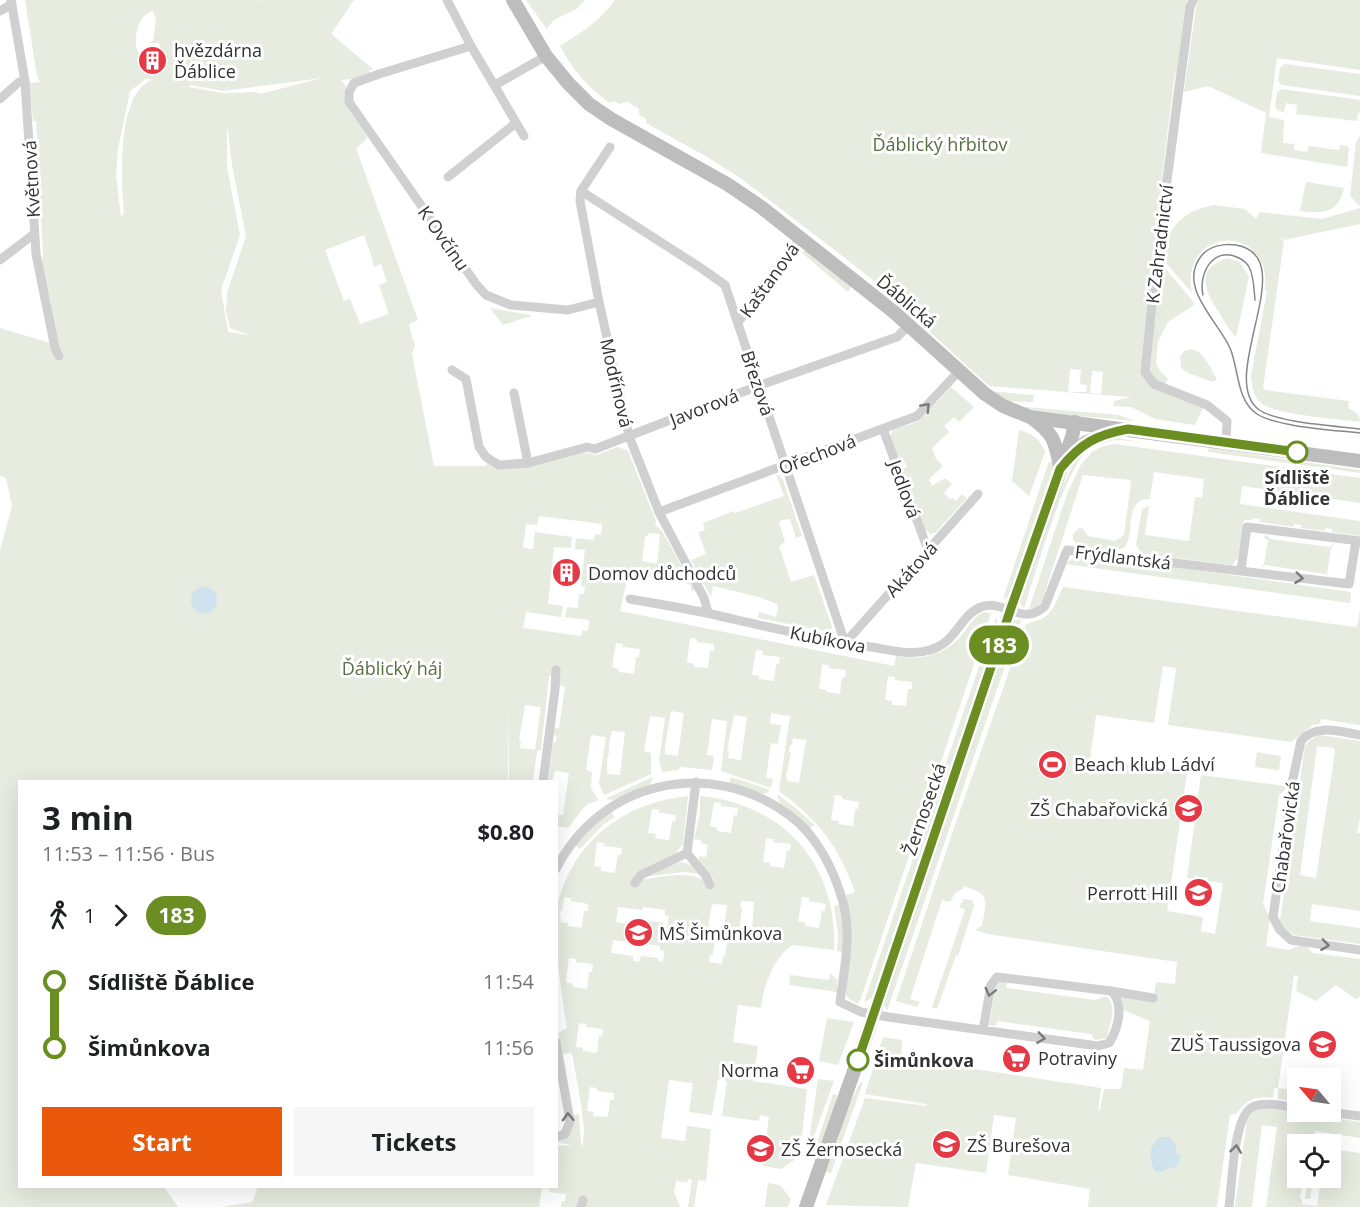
<!DOCTYPE html>
<meta charset="utf-8">
<style>
body{margin:0;font-family:"Open Sans",sans-serif;background:#f6f6f6;color:#202124;height:100vh;display:flex;flex-direction:column;font-size:22px;white-space:nowrap}
*{box-sizing:border-box;margin:0}
p{font-size:20px;color:#757577}
.icon{flex:none;width:33px;height:33px;fill:none;stroke:currentColor;stroke-width:2;stroke-linecap:round;stroke-linejoin:round}
.map{position:relative;flex:1;overflow:hidden}
.sheet{position:absolute;left:18px;top:780px;width:540px;height:408px;display:flex;flex-direction:column;background:#fff;border-radius:0px;box-shadow:0 6px 24px #0002}
.sheet>*{flex:none}
.badge{padding:0 12px;border-radius:20px;font-size:21px;line-height:39px}
.needle{width:39px;rotate:299deg}
.controls{position:absolute;left:1287px;top:1068px;display:grid;gap:12px}
.controls a{display:grid;place-items:center;width:54px;height:54px;border-radius:0px;background:#fff;box-shadow:0 6px 24px #0002;font-size:30px}
.map>.badge{position:absolute;translate:-50% -50%;box-shadow:0 0 0 3px #fff}
.legs{display:flex;align-items:center;gap:9px;height:66px;padding:0 24px;font-size:20px}
.legs p{margin-inline-start:auto}
.overview{display:flex;align-items:center;justify-content:space-between;height:102px;padding:0 24px}
h1{font-size:33px;font-weight:700;line-height:45px}
.button{display:flex;gap:12px;margin-top:auto;padding:12px 24px}
.button a{flex:1;height:69px;border-radius:0px;background:#ea580c;color:#fff;font-size:24px;font-weight:700;line-height:69px;text-align:center}
.button a+a{background:#f6f6f6;color:#202124}
ul{padding:0 24px;list-style:none}
li{display:flex;align-items:center;gap:21px;height:66px;font-size:22px}
li i{display:grid;place-items:center;width:9px;height:100%;margin:0 8px;background:currentColor}
li i::after{content:'';width:15px;height:15px;margin:-8px;border:4px solid;border-radius:50%;background:#fff}
li p{margin-inline-start:auto}
li:first-child i{background:linear-gradient(#0000 50%,currentColor 0)}
li:last-child i{background:linear-gradient(currentColor 50%,#0000 0)}
.map>svg:first-child{display:block}
.green{fill:#e6ecdf;fill-rule:evenodd}
.water{fill:#cfe2ee}
.lines{fill:none;stroke-linecap:round;stroke-linejoin:round}
.street{stroke:#d0d0d0;stroke-width:9}
.secondary{stroke:#bdbdbd;stroke-width:14}
.tram{stroke:#888;stroke-width:1.5}
.oneway{stroke:#7a7a7a}
.line-1-casing{stroke:#fff;stroke-width:14}
.line-1{stroke:#6b8e23;stroke-width:9}
.stop-1-dot{fill:#fff;stroke:#6b8e23;stroke-width:3}
.labels{text-anchor:middle;dominant-baseline:central;stroke-width:6;stroke-linejoin:round;paint-order:stroke}
.poi-label{font-size:18px;fill:#333;stroke:#fff;text-anchor:start}
.park-label{font-size:18px;fill:#56703f;stroke:#fff}
.street-label{font-size:18px;fill:#333;stroke:#fff}
.stop-label{font-size:18px;font-weight:bold;fill:#333;stroke:#fff}
</style>
<div class="map">
<svg width="1360" height="1207" viewBox="0 0 1360 1207">
<rect width="100%" height="100%" fill="#fff"/>
<g class="green">
<path d="M25,0h233l1,2 1,-2h94l-23,34 43,36h-5v4l-17,5 -11,1 5,6c-8,18 13,35 21,51l-2,4 -9,7 62,172 -9,4 3,14 3,6 -3,10 22,112h53l-1,-6 14,6 83,-14 13,3 22,-8 10,4 28,70 -1,4 7,6 33,59 -4,1v-6l-6,-2 -56,-11 -9,39 274,55 2,-10c28,5 52,-2 69,-25 6,-8 10,-16 20,-19l6,2 -131,387 -3,3 -9,-6 -3,-6 3,-87 -2,-10 9,-3c-16,-46 -37,-72 -76,-101l11,-75 -19,-3 -1,11 11,1 -3,19 -7,-1 -5,35 7,1 -2,9 -50,-17 6,-50 -15,-2 -5,36 7,1 -2,14 -32,-3 -2,3 -16,2 -3,-11 6,-43 -15,-2 -6,35 7,2v21l-47,21 -5,-12 7,-46 -15,-2 -5,35 6,2 -1,16 7,12c-3,2 -7,3 -10,4 -5,3 -15,18 -20,24l-11,-2 -1,-11h7l6,-42 -14,-2 -3,10h-4l5,-38 3,-1 1,-5 -4,-4v-5h6l6,-41 -6,-2 -1,-9h-9l-8,74 -4,1 -4,30h-24l-1,-88v88l-488,1v404l144,1 14,20h-178v-656l12,-45 -6,-28 -6,-2v-148l50,15 -2,-35 3,-6 -11,-35 3,-12 -7,-134h-3l-4,-38 11,-1 -3,-6zM153,11l3,9 -3,21 -4,2h9l2,2 -2,21 -3,3 -3,-1 -1,-4h-3l2,-15 -6,11 -4,-2c-1,-5 -4,-10 -4,-14 -1,-13 4,-30 17,-33zM147,78l5,2c-36,13 -31,103 -28,133l-3,4 -5,-41 2,-27 12,-58zM322,78l-62,16 -4,-2 -33,1 -34,-6 1,-2 33,6zM227,124l5,41 14,71 -19,57 -1,18 4,17 19,7 -21,-3 -7,-42 19,-55 -13,-68zM364,235l9,26v6l8,-3 6,18 -8,3 10,29 -29,10 -10,-25 -6,2 -19,-51zM539,516l63,8 -1,11 -6,-1 -1,6 -18,-2 -1,11 10,1 -4,36h4l-1,8h-5l-1,14 -11,-1 -2,10 24,3 -1,11 -6,-1 -1,6 -58,-8 3,-16 35,5 2,-11 -15,-2 6,-57 17,1 1,-11 -37,-5 -2,17 -10,-1 3,-24 11,1zM649,533l11,1 -3,30 -15,-3 3,-25h3zM690,638l7,1v3l17,2v7h-4l-2,17 -14,-1v-3l-7,-2zM616,643l7,1v3l17,2 -1,8h-3l-2,17 -15,-2v-3l-7,-2zM756,650l7,1v4l17,2 -1,7h-3l-2,17 -15,-2v-3l-7,-1zM822,664l7,1v3l17,2 -1,7h-3l-2,17 -14,-2v-2l-7,-1zM888,676l7,1v3l17,2v7h-4l-2,17 -14,-1v-4l-7,-1zM525,705l16,2 -6,43 -15,-2 1,-7 -2,-1zM671,711l13,2 -6,43 -13,-2v-7zM734,715l13,2 -6,43 -13,-2 1,-7 -2,-1zM612,731l13,1 -5,43 -13,-1v-15h1l2,-21zM793,738l13,2 -7,43 -12,-2 -1,-5 5,-24h-2l1,-7h2zM835,795l7,1v3l17,3 -1,7h-3l-2,17 -15,-2 1,-3 -8,-1z"/>
<path d="M526,0h59c-3,3 -7,8 -10,10 -11,6 -22,7 -28,19z"/>
<path d="M615,0h572l-45,368 3,9 59,29 -9,19 -40,-6 -24,-12 -18,-1 1,-5 16,-4 -141,-11 -59,-54 -25,-26 -56,-45 -110,-84 -30,-19 -63,-35v-5l-6,-2 -2,-8 -11,-6 -8,2 -5,-3 -4,2c-22,-15 -37,-33 -50,-57 25,-16 36,-22 55,-46zM1175,71h1l-29,226zM1070,369l11,1 -1,14 7,1 -1,7h-18zM1092,371l11,1 -2,22 -11,-1z"/>
<path d="M1197,0h163v70l-83,-12 -8,59 15,3 -1,23 11,1v6l13,2 2,-6 30,4 1,-5 7,1 2,2 -2,19 -86,-14 5,-40 -58,-27 -24,6z"/>
<path d="M1285,64l75,10v22l-78,-11 -4,-4 2,-13z"/>
<path d="M1282,89l78,11v13h-2l-1,8 -61,-7 1,-9 -11,-2 -2,9 -6,-1 -3,-5 2,-14z"/>
<path d="M1360,136v70l-10,-10 6,-54z"/>
<path d="M1306,182l38,6c-5,25 -21,26 -44,23z"/>
<path d="M1213,205l32,4 11,10 4,-7 62,7 38,-11v16l-76,16 -10,-7 10,8 -21,147 2,2 84,11 -1,7c7,4 12,5 12,14 -20,-3 -88,-7 -100,-20 -7,-7 -8,-17 -9,-26l16,-85 -2,-1c7,-69 -86,-64 -73,3l-31,-36c8,-30 20,-45 52,-52z"/>
<path d="M809,250l43,35 -4,7 -47,-40z"/>
<path d="M1227,258l13,4 9,15 -13,60c-6,-6 -11,-15 -16,-23 -14,-22 -27,-44 7,-56z"/>
<path d="M1160,262l35,42 -27,18 -10,19 -2,22 4,8 8,8 -4,7 -9,-5 -6,-10z"/>
<path d="M490,308l41,7v1l-28,9z"/>
<path d="M1191,349c13,2 19,19 26,30l-4,3 -25,-9 -7,-5 -1,-11 4,-6z"/>
<path d="M951,387l23,20 -15,15 -5,-5 -10,9 5,6 -17,16 4,11 7,7 -14,13 3,7 13,-8 7,6 -8,9 6,6 2,-1 4,3 6,-7 5,4 -32,35 -4,1 -7,-5 -22,-60 5,-2 -2,-5 -5,1 -10,-26 3,-7 26,-9z"/>
<path d="M989,391l45,4 -1,7 -29,-1z"/>
<path d="M1026,407l93,8 16,6 -68,-6 -46,-7z"/>
<path d="M1019,430c13,4 21,8 26,22l-16,44 -17,-15z"/>
<path d="M1118,438l26,5c-19,-3 -36,-6 -53,5 -25,14 -56,128 -67,160l-5,-6 30,-88 24,-50 11,-15z"/>
<path d="M1115,444l245,34v25l-118,-17 -2,18 120,17v15l-28,-4v-3l-7,-1v3l-24,-3v-3l-7,-1v3l-34,-5v-3l-7,-1 -1,2h-8l-6,38 -6,7 -90,-11 -6,-9 6,-36 7,-3 -4,29 44,6 6,-44 7,1 2,-19 -50,-7 -4,27 -9,1c-16,11 -6,34 -17,48 -7,3 -41,0 -48,-5 -3,-3 -3,-4 -3,-9l6,-6h3l6,8 27,5 9,-6 7,-53 -1,-2 -47,-5 -41,126 -5,6 -8,2 38,-115 13,-28 12,-14 11,-6z"/>
<path d="M1209,448l151,22v3l-152,-21z"/>
<path d="M1049,461l7,2 -3,9 -44,124 -6,3z"/>
<path d="M776,474l4,2 3,4 19,56 -6,2 -6,-19 -9,1 -2,3 6,19 -6,4 12,36 23,-7 18,52 -2,5 -72,-14 1,-6 17,5 2,-9 -1,-4 -18,-7 -46,-11 -2,11 -20,-37 15,-6 -8,-22 7,-2 -2,-7 31,-12 1,2 49,-17z"/>
<path d="M1266,534l4,5 59,8 7,-5 -5,6 -4,26 4,4 -5,-4 -61,-9 -5,3 4,-4 4,-24 -4,-2z"/>
<path d="M1089,555l262,37 -1,11 -285,-39 11,-8z"/>
<path d="M1063,587l292,40 3,-3 2,-16v117l-39,-6 -1,5 -7,1 -22,17 -123,-17 8,-57 -13,-2 -9,57 -58,-8 -6,44 93,15 4,-1 -20,138 36,6 -2,14 14,3 8,-51 -15,-2v-3l-13,-2 -1,3 -7,-1 14,-103 84,11v4l-6,5 -16,109 7,14 -4,28 23,4 15,-6 9,9 47,6v38l-4,2 -20,-14 -20,16 -20,-10 2,-15 -4,-1 -16,113 15,2v5l-5,5 -10,-1v-11h-4l-1,10c-16,-3 -28,2 -36,15l-7,2 -13,92h-129l2,-18 -82,-14 8,-57 -22,-3 -8,58 -70,-10 -8,44 -82,-2 39,-107 62,8 -1,-2 -61,-10 18,-57 19,3 -1,18 200,30 -3,22h2l4,-21h17l3,-21 19,2 7,-49 -27,-11 -1,-13 31,5 3,-20 19,2 2,-22 -189,-28 -13,-4 7,-4c5,-26 9,-33 -20,-40l2,2 -9,5 -5,9 -8,-2 -32,99 10,3 -3,5 -21,-6 59,-176 70,-199c4,-4 8,-4 14,-6 14,-5 18,-21 24,-33zM1176,1153l5,4 -6,12 -5,-1 -14,3 -6,-14z"/>
<path d="M996,617l3,11 -127,370 -8,4z"/>
<path d="M1021,619l-134,392 -4,-9 131,-381z"/>
<path d="M1319,735l41,6v77l-3,15h3v78l-48,-7 -2,17 50,7v16l-66,-9 -11,-8 -3,-7 25,-174 5,-6zM1317,746l17,2 1,4 -19,126 -16,-3z"/>
<path d="M1257,752l24,4 -2,14 -24,-3z"/>
<path d="M653,777l-3,7 -3,2 -32,14 -10,-1z"/>
<path d="M731,777l39,13 -3,3 -5,1 -33,-11z"/>
<path d="M777,794l16,12 22,19 -6,4c-9,-9 -32,-23 -32,-35z"/>
<path d="M688,796l-5,48 -8,10 -34,26c25,-4 50,-11 72,6l1,-6 -15,-20v-4l7,1 2,-12 -7,-2v-3l-7,-1 6,-26v-17c84,8 138,69 134,154l-41,-5c-19,11 -30,42 -32,63l-23,-3 -5,37 25,4 -5,35 54,8 -7,67 -19,13 -19,-3 7,-49 -9,-2 -1,6 -37,-5 5,-35 -9,-2 -6,36 -23,-3 4,-29 -24,-3 -8,58 24,3 2,-15 24,3 -5,52 -8,-1 -4,27h-6l4,-27 -4,-1 -1,3 -11,-1 -2,11 6,15h-119l1,-6h3l1,-7 -17,-2v-3l-7,-1 -3,19h-318l31,-5 6,-15 298,-1 1,-40 15,-1 -15,-3c13,-5 16,-14 16,-27l6,-1 2,31h2l1,-16 -3,-25 -9,-51 -10,1 -4,-21 9,-5c-6,-39 -13,-78 -10,-118 1,-13 7,-27 13,-39 24,-45 68,-70 118,-75zM714,802l7,1v3l17,2 -1,8 -3,-1 -3,18 -14,-2v-3l-7,-2zM652,809l7,1v3l17,2 -1,7h-3l-3,18 -14,-2 1,-4 -8,-1zM766,838l8,1 -1,3 18,2 -1,7h-3l-3,17 -14,-2v-3l-7,-1zM597,842l8,1 -1,3 18,2 -1,7h-3l-3,18 -14,-2v-4l-7,-1zM564,897l7,1v3l17,3v7h-4l-2,17 -14,-2v-3l-7,-1 -1,-11h2zM802,897l7,1v3l17,3 -1,7h-3l-3,17 -14,-2v-3l-7,-2zM741,901l13,1 -2,30 -4,-1 -1,3 -18,-3 -4,25h-2l-1,8 -13,-2 1,-7h3l3,-25 -8,-2 4,-24 15,1 -3,23 15,2 3,-22 -2,-1zM618,907l24,3 1,-3 22,3v5l4,1 -2,11 -4,-1v-3l-21,-3 -3,23 21,3v4l4,1 -1,11 -5,-1v-3l-17,-2 -2,6 -6,-1v-5l-22,-3 2,-13 22,3 3,-17 -22,-4zM569,958l7,1v3l17,2 -1,8h-3l-2,17 -14,-2v-3l-7,-2zM579,1023l7,1v3l17,2 -1,7h-3l-2,17 -14,-2v-3l-7,-1zM590,1087l7,1v3l17,2v7h-4l-2,17 -15,-1 1,-4 -7,-1z"/>
<path d="M611,812l4,5 -12,8 -23,24 -5,-4 16,-17z"/>
<path d="M682,862l11,4 7,8 -16,-2 -41,5 30,-13z"/>
<path d="M964,899l8,1 2,6 -16,50 -2,-1 -19,54 -5,-2 33,-97 -6,-3z"/>
<path d="M841,905l2,10v38l-6,-2 1,-18 -4,-27z"/>
<path d="M830,973l7,7v12l-48,-7 1,-10 39,5z"/>
<path d="M999,979l8,1 -1,8 89,12 12,-4c12,16 1,27 0,42l-12,2 -4,-6 -94,-13 -1,5 -7,-1 7,-40z"/>
<path d="M827,1018l27,4 -16,43 -19,-4z"/>
<path d="M818,1079l16,2 -27,74z"/>
<path d="M863,1082l-32,91 -5,-1 13,-36 -2,-1 6,-19 17,-33z"/>
<path d="M833,1094l4,1 -2,16 -17,50 -6,-3z"/>
<path d="M1264,1108l96,14v16l-45,-7 -2,13h-15v34h32l1,-29 29,4v54h-94l11,-80 -15,-2 -10,82h-17l12,-87 6,-8zM1313,1178l8,1 -4,27 -15,-2v-5l-2,-1 2,-13 5,1 -2,13h5z"/>
<path d="M768,1183l12,2 11,14 -4,8h-22z"/>
</g>
<g class="water">
<circle cx="204" cy="600" r="13"/>
<path d="M1160,1137h9l7,8v8l5,4 -6,12 -5,-1 -9,4 -6,-1c-6,-13 -7,-24 5,-34z"/>
</g>
<g class="lines">
<g class="street">
<path d="M11,0l14,81 11,173 19,94 4,8"/>
<path d="M447,0l24,46 53,90"/>
<path d="M1193,0l-3,7 -33,249 -12,116 9,12 53,21 20,16 -1,21"/>
<path d="M0,11l12,-7"/>
<path d="M471,46l-92,28 -25,9 -5,9v10l127,182 10,11 25,10 57,5 31,-8"/>
<path d="M495,85l51,-29"/>
<path d="M0,99l19,-17 6,-1"/>
<path d="M610,147l-29,44 -1,10 19,101 30,134 30,76 45,86 4,15"/>
<path d="M448,177l68,-54"/>
<path d="M581,191l120,77 24,17 120,358"/>
<path d="M0,260l34,-26"/>
<path d="M738,323l18,-27 45,-58"/>
<path d="M452,370l14,9 13,68 7,10 13,8 29,-2 59,-16 8,2 163,-63 139,-49 12,-12"/>
<path d="M514,393l14,70"/>
<path d="M883,429l45,121"/>
<path d="M659,512l258,-96 42,-45"/>
<path d="M1241,570l6,-43 113,14"/>
<path d="M630,599c27,5 54,9 81,15 53,12 106,25 160,33 20,3 40,9 59,3 27,-8 30,-35 51,-43 21,-9 42,21 64,-1l22,-56 282,34 7,-43"/>
<path d="M845,643l133,-149"/>
<path d="M1360,735c-19,-3 -45,-12 -59,6l-9,42 -19,134 7,13 11,10 69,10"/>
<path d="M543,782l12,-92 1,-20"/>
<path d="M696,782l-9,71 19,23 4,9"/>
<path d="M556,869c45,-89 154,-112 233,-54 28,20 45,55 54,87 9,33 1,68 -3,100l21,10 27,5 210,29 11,-3c9,-14 16,-39 2,-52l-114,-14 -6,8 -8,45"/>
<path d="M635,883l6,-8 46,-22"/>
<path d="M1111,991l42,7"/>
<path d="M556,1042l14,79 -5,13 -9,3"/>
<path d="M1326,1112l34,4"/>
<path d="M581,1207l2,-7"/>
<path d="M1229,1207c3,-22 4,-87 22,-99 11,-8 34,-1 47,0"/>
</g>
<g class="secondary">
<path d="M513,0l33,56 22,27 21,21 22,15 116,65 34,23 133,105 91,82 18,12 27,11 330,44"/>
<path d="M1032,418c22,16 23,23 28,48"/>
<path d="M1065,462l21,-20 31,-11"/>
<path d="M806,1207l60,-170 144,-426 62,-174 3,-15"/>
</g>
<g class="tram">
<path d="M1203,295c-5,-22 11,-50 36,-37 4,2 8,5 10,9 5,9 5,22 6,33"/>
<path d="M1360,429c-24,-3 -84,-6 -102,-20 -41,-33 45,-153 -22,-164 -12,-2 -26,1 -34,10 -26,31 16,66 28,93 9,21 6,52 27,66 20,13 77,16 103,19"/>
</g>
</g>
<defs><path id="oneway-chevron" d="M-2-3.5L2.5 0L-2 3.5" fill="none" stroke-width="1.6" stroke-linecap="round" stroke-linejoin="round" transform="scale(1.5)"/></defs>
<g class="oneway">
<use href="#oneway-chevron" transform="translate(926 407) rotate(-47)"/>
<use href="#oneway-chevron" transform="translate(1299 578) rotate(7)"/>
<use href="#oneway-chevron" transform="translate(1325 945) rotate(7)"/>
<use href="#oneway-chevron" transform="translate(990 992) rotate(104)"/>
<use href="#oneway-chevron" transform="translate(1041 1038) rotate(8)"/>
<use href="#oneway-chevron" transform="translate(568 1117) rotate(-92)"/>
<use href="#oneway-chevron" transform="translate(1236 1149) rotate(-83)"/>
</g>
<g class="lines">
<defs>
<path id="line-1" d="M858,1060l152,-449 50,-142c21,-26 36,-34 68,-40l169,23"/>
</defs>
<use href="#line-1" class="line-1-casing"/>
<use href="#line-1" class="line-1"/>
</g>
<defs>
<symbol id="building-disc" viewBox="-11 -11 22 22"><circle r="9.5" fill="#e63946" stroke="#fff"/><path d="M-4-6H4V6H1V3H-1V6H-4ZM-2.5-4.3h1.7v1.8h-1.7ZM.8-4.3h1.7v1.8H.8ZM-2.5-1h1.7V.8h-1.7ZM.8-1h1.7V.8H.8Z" fill="#fff"/></symbol>
<symbol id="stadium-disc" viewBox="-11 -11 22 22"><circle r="9.5" fill="#e63946" stroke="#fff"/><path d="M0-5a6.5 5 0 1 0 0 10a6.5 5 0 1 0 0-10ZM-3.5-1.8h7v3.6h-7Z" fill="#fff"/></symbol>
<symbol id="school-disc" viewBox="-11 -11 22 22"><circle r="9.5" fill="#e63946" stroke="#fff"/><path d="M0-5L7-2L0 1L-7-2ZM-4 1L0 2.5L4 1V4Q0 6-4 4Z" fill="#fff"/></symbol>
<symbol id="supermarket-disc" viewBox="-11 -11 22 22"><circle r="9.5" fill="#e63946" stroke="#fff"/><path d="M-6-5.5h2.5l.6 2H6L4.5 2H-2.5L-4.4-4H-6ZM-1.5 3.2a1.3 1.3 0 1 0 .1 0ZM3 3.2a1.3 1.3 0 1 0 .1 0Z" fill="#fff"/></symbol>
</defs>
<g fill-rule="evenodd">
<use href="#building-disc" x="136" y="44" width="33" height="33"/>
<use href="#building-disc" x="550" y="556" width="33" height="33"/>
<use href="#stadium-disc" x="1036" y="748" width="33" height="33"/>
<use href="#school-disc" x="1172" y="792" width="33" height="33"/>
<use href="#school-disc" x="1182" y="876" width="33" height="33"/>
<use href="#school-disc" x="622" y="916" width="33" height="33"/>
<use href="#school-disc" x="1306" y="1028" width="33" height="33"/>
<use href="#supermarket-disc" x="1000" y="1042" width="33" height="33"/>
<use href="#supermarket-disc" x="784" y="1054" width="33" height="33"/>
<use href="#school-disc" x="930" y="1128" width="33" height="33"/>
<use href="#school-disc" x="744" y="1132" width="33" height="33"/>
</g>
<g class="stop-1-dot">
<circle cx="1297" cy="452" r="10"/>
<circle cx="858" cy="1060" r="10"/>
</g>
<g class="labels">
<g class="poi-label">
<text x="174" y="50">hvězdárna<tspan x="174" dy="21">Ďáblice</tspan></text>
<text x="588" y="573">Domov důchodců</text>
<text x="1074" y="764">Beach klub Ládví</text>
<text x="1168" y="809" text-anchor="end">ZŠ Chabařovická</text>
<text x="1178" y="893" text-anchor="end">Perrott Hill</text>
<text x="659" y="933">MŠ Šimůnkova</text>
<text x="1301" y="1044" text-anchor="end">ZUŠ Taussigova</text>
<text x="1038" y="1058">Potraviny</text>
<text x="779" y="1070" text-anchor="end">Norma</text>
<text x="967" y="1145">ZŠ Burešova</text>
<text x="781" y="1149">ZŠ Žernosecká</text>
</g>
<g class="park-label">
<text x="940" y="144">Ďáblický hřbitov</text>
<text x="392" y="668">Ďáblický háj</text>
</g>
<g class="street-label">
<text transform="translate(31 179) rotate(-93)">Květnová</text>
<text transform="translate(444 238) rotate(55)">K Ovčínu</text>
<text transform="translate(1159 244) rotate(-83)">K Zahradnictví</text>
<text transform="translate(769 280) rotate(-54)">Kaštanová</text>
<text transform="translate(907 301) rotate(40)">Ďáblická</text>
<text transform="translate(617 383) rotate(77)">Modřínová</text>
<text transform="translate(758 383) rotate(71)">Březová</text>
<text transform="translate(704 407) rotate(-21)">Javorová</text>
<text transform="translate(817 454) rotate(-21)">Ořechová</text>
<text transform="translate(905 489) rotate(70)">Jedlová</text>
<text transform="translate(1123 557) rotate(7)">Frýdlantská</text>
<text transform="translate(911 569) rotate(-48)">Akátová</text>
<text transform="translate(828 639) rotate(11)">Kubíkova</text>
<text transform="translate(924 809) rotate(-71)">Žernosecká</text>
<text transform="translate(1285 837) rotate(-82)">Chabařovická</text>
</g>
<g class="stop-label">
<text x="1297" y="477">Sídliště<tspan x="1297" dy="21">Ďáblice</tspan></text>
<text x="874" y="1060" text-anchor="start">Šimůnkova</text>
</g>
</g>
</svg>
<div class="controls">
<a><svg class="needle" viewBox="-14 -14 28 28"><path d="M0-13l5 13h-10z" fill="#e53935"/><path d="M0 13l5-13h-10z" fill="#757577"/></svg></a>
<a><svg class="icon" aria-label="locate" viewBox="0 0 24 24"><circle cx="12" cy="12" r="6"/><path d="M12 2v4M12 18v4M2 12h4M18 12h4"/></svg></a>
</div>
<b class="badge" style="left:999px;top:645px;background:#6b8e23;color:#fff">183</b>
<section class="sheet">
<div class="overview"><div><h1>3 min</h1><p>11:53 – 11:56 · Bus</p></div><b>$0.80</b></div>
<div class="legs"><svg class="icon" aria-label="walk" viewBox="0 0 24 24"><circle cx="13" cy="4" r="2"/><path d="M13 8l-2 6 4 7M11 14l-3 7M7 12l3-4h3l4 4"/></svg>1<svg class="icon" aria-label="forward" viewBox="0 0 24 24"><path d="M9 5l7 7-7 7"/></svg><b class="badge" style="background:#6b8e23;color:#fff">183</b></div>
<ul>
<li><i style="color:#6b8e23"></i><b>Sídliště Ďáblice</b><p>11:54</p></li>
<li><i style="color:#6b8e23"></i><b>Šimůnkova</b><p>11:56</p></li>
</ul>
<div class="button"><a>Start</a><a>Tickets</a></div>
</section>
</div>
